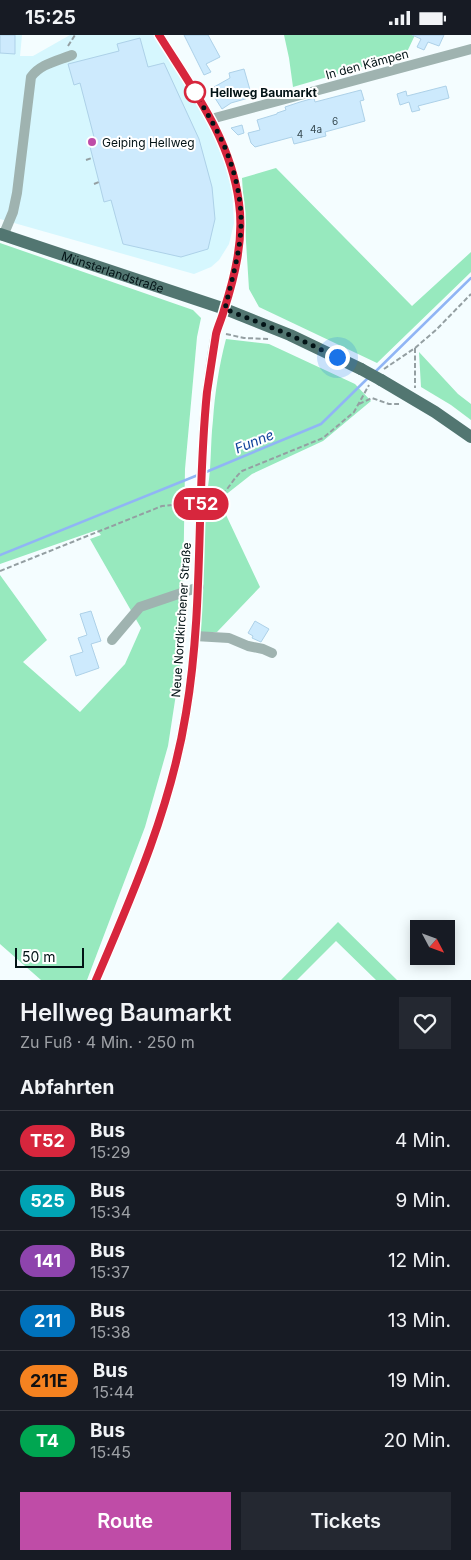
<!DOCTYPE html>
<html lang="de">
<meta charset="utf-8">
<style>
body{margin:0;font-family:Inter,sans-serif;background:#242831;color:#f1f3f6;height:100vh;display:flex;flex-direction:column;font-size:19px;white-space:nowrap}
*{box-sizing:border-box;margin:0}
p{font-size:16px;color:#9ea1a6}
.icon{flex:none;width:28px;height:28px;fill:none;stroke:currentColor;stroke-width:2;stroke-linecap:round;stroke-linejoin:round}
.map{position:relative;height:945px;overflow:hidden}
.sheet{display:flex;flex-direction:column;background:#171b24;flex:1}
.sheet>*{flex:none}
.badge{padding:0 10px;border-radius:16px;font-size:18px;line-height:32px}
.needle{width:32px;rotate:131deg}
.fabs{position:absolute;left:410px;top:885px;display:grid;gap:10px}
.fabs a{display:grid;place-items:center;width:45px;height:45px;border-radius:0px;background:#171b24;box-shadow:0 2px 12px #0003;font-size:25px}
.scale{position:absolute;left:15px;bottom:12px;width:69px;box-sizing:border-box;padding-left:5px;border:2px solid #031316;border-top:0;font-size:14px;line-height:18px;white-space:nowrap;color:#031316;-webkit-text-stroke:4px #fff;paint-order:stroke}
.you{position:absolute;width:25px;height:25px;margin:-12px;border:4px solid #fff;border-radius:50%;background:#1a73e8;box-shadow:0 0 0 8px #1a73e833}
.map>.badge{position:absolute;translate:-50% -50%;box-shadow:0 0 0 2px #fff}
h2{padding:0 20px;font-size:19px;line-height:45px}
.round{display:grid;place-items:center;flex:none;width:52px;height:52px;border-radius:0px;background:#242831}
.summary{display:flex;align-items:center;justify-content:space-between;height:85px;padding:0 20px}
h1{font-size:24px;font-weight:600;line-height:38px}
.action{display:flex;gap:10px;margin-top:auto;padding:10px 20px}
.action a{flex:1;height:58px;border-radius:0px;background:#bf4ca7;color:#fff;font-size:20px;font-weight:600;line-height:58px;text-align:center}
.action a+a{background:#242831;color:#f1f3f6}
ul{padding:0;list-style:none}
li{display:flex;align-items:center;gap:15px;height:60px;padding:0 20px;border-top:1px solid #363941}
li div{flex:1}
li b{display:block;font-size:19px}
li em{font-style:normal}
li .badge{min-width:55px;font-weight:700;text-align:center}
.status{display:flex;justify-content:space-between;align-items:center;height:35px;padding:0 25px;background:#171b24;direction:ltr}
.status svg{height:14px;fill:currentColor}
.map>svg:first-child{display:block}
.built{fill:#d6f7fe}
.green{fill:#97e9be}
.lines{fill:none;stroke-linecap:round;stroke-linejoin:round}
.stream{stroke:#90b5f5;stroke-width:2.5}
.building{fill:#cdeafd;stroke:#add1e8}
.path{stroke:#949fa2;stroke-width:2;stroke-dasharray:5 2.5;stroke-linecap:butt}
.minor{stroke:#9fb3b0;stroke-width:10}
.major{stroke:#527671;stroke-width:12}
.major-bridge{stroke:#527671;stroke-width:12}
.line-casing{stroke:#fff;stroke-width:11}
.line{stroke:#d7263d;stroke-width:8}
.walk{stroke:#031316;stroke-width:5;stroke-dasharray:0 9}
.stop-dot{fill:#fff;stroke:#d7263d;stroke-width:2.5}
.poi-dot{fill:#bf4ca7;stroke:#fff;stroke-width:2}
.labels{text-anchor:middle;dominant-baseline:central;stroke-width:4;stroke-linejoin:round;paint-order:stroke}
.number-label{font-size:10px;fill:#364950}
.street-label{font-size:12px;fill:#031316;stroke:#fff}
.stop-label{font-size:12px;font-weight:bold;fill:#031316;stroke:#fff;text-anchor:start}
.poi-label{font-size:12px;fill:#031316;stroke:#fff;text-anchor:start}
.water-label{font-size:14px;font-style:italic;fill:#0d409a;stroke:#fff}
</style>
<div class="status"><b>15:25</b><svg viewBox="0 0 49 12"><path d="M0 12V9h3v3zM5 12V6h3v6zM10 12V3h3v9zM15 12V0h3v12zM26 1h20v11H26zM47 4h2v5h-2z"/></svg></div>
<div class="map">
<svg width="471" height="945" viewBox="0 0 471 945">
<rect width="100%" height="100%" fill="#f4fdff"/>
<path class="built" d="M0,0h22l-2,21h13l37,-21h90l64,118 8,37 2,33 -5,21 -10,16 -8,7 -17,7 -194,-55z"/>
<g class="green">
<path d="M284,0h131l-9,19 -113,33 -4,-29z"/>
<path d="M276,133l136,138 59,-54v20l-94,91 -118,-56 -10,-18 -7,-111z"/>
<path d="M0,208l193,67 8,8 -4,19 -12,132 -3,186 -14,91 -23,81 -58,153h-46l-41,-36v-369l47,65 -24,22 57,50 45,-48 16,-36 -51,-89 11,-4 -4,-5 -97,34z"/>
<path d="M226,304l43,5 86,40 16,17 -48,40 -71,33 -33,26 41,87 -43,45h-17l6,-127 12,-5 -4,-4 -8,1c6,-25 4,-52 7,-77 2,-28 6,-54 13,-81z"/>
<path d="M419,317l39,42 13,10v16l-20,-15 -30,-18z"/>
<path d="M338,887l59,58h-21l-40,-39 -39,39h-16z"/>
</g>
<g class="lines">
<g class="stream">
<path d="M375,337l96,-94"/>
<path d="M206,437l115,-48 48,-47"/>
<path d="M0,520l198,-80"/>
</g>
</g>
<g class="building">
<path d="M0,0h15v19l-15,-1z"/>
<path d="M184,0h24l12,22 -14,7 5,8 -7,3z"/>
<path d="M412,0h32l-5,11 -11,-4 -4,8 -7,-3 4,-8z"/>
<path d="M140,3l8,29 16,-4 35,76 13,48 3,32 -7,30 -27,8 -58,-13 -12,-44 -7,2 -5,-20 -11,-43 6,-2 -14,-54 -6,2 -6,-21 51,-13 -2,-7z"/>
<path d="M244,34l8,28 -21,6 -9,6 -7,-11 4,-3 -5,-8 16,-9 -1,-5z"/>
<path d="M446,51l3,12 -31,8 2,4 -8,2 -3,-10 -9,3 -3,-11 9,-3 1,5z"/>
<path d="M361,55l3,10 -4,1 5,20 -40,11 1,4 -32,8 -2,-7 -37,10 -4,-4 -3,-10 12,-3 -3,-10 20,-6v-1l9,-3 -1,-3 15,-5 14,-4 1,4z"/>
<path d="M242,90l2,8 -6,2 -7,-7z"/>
<path d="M91,576l10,30 -10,3 8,24 -23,8 -6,-20 13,-4 -5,-14 9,-3 -7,-21z"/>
<path d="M255,586l14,8 -8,13 -9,-4 1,-2 -5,-3z"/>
</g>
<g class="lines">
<g class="path">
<path d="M68,11l7,-11"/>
<path d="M86,125l6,-2"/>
<path d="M94,149l5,-2"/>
<path d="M226,299l18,4 25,1"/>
<path d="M415,313v40"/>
<path d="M384,334l31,-21 21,-18 35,-36"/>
<path d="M359,369l13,-6 17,6h10"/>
<path d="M209,466c17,-3 21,-20 33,-30l81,-33 31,-26 15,-27"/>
<path d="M0,536l162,-65 30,-3"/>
</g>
<g class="minor">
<path d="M211,84l260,-70"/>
<path d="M3,201l10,-24 4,-19 14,-116c9,-13 26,-16 41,-22"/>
<path d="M195,601l34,2 19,8 15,3 9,4"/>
<path d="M112,605l28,-33 59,-20"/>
<path d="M96,945c37,-86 75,-173 90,-267 18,-106 10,-214 21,-321 3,-19 5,-39 9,-58 2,-8 6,-16 8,-24 11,-34 20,-71 15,-107 -8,-64 -47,-115 -80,-168"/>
</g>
<g class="major">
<path id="s1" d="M0,199l225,75 65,26 71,34"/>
<path d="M381,345l54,32 36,25"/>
</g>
<path class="major-bridge" d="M361,334l20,11"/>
</g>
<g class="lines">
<defs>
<path id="line" d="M96,945c37,-86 75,-173 90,-267 18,-106 10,-214 21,-321 3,-19 6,-39 9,-58 2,-8 6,-16 8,-24 11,-34 20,-71 15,-107 -8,-64 -47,-115 -80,-168"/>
</defs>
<use href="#line" class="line-casing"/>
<use href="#line" class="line"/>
<path class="walk" d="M195,57c9,17 20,33 28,51 11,25 19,55 18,83 -1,28 -10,56 -16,83l65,26 47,22"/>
</g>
<circle class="stop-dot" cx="195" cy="57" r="10"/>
<circle class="poi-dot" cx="92" cy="107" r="5"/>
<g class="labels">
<g class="number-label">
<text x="335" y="86">6</text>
<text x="316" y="94">4a</text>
<text x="300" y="99">4</text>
</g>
<g class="street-label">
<text transform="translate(367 29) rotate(-15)">In den Kämpen</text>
<text stroke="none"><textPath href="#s1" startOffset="119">Münsterlandstraße</textPath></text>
<text transform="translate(181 585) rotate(-86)">Neue Nordkirchener Straße</text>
</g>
<g class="stop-label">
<text x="210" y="57">Hellweg Baumarkt</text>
</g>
<g class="poi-label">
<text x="102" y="107">Geiping Hellweg</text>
</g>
<g class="water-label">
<text transform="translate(254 406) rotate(-22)">Funne</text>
</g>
</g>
</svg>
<div class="fabs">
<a><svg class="needle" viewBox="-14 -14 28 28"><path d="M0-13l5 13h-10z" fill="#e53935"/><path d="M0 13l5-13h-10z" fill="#9ea1a6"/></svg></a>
</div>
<div class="scale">50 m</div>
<div class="you" style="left:337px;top:322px"></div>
<b class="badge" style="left:201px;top:469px;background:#d7263d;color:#fff">T52</b>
</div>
<section class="sheet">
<div class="summary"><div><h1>Hellweg Baumarkt</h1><p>Zu Fuß · 4 Min. · 250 m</p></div><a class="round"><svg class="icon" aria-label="heart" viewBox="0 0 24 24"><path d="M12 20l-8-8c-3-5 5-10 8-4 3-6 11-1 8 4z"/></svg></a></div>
<h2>Abfahrten</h2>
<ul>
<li><span class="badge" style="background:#d7263d;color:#fff">T52</span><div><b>Bus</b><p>15:29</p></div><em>4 Min.</em></li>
<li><span class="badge" style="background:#00a3b4;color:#fff">525</span><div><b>Bus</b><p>15:34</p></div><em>9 Min.</em></li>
<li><span class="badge" style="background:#8e44ad;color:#fff">141</span><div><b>Bus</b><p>15:37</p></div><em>12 Min.</em></li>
<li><span class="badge" style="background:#0072bc;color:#fff">211</span><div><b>Bus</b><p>15:38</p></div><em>13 Min.</em></li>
<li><span class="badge" style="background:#f58220;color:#111">211E</span><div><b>Bus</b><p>15:44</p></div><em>19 Min.</em></li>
<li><span class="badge" style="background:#00a651;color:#fff">T4</span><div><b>Bus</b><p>15:45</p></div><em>20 Min.</em></li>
</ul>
<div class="action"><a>Route</a><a>Tickets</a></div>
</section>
